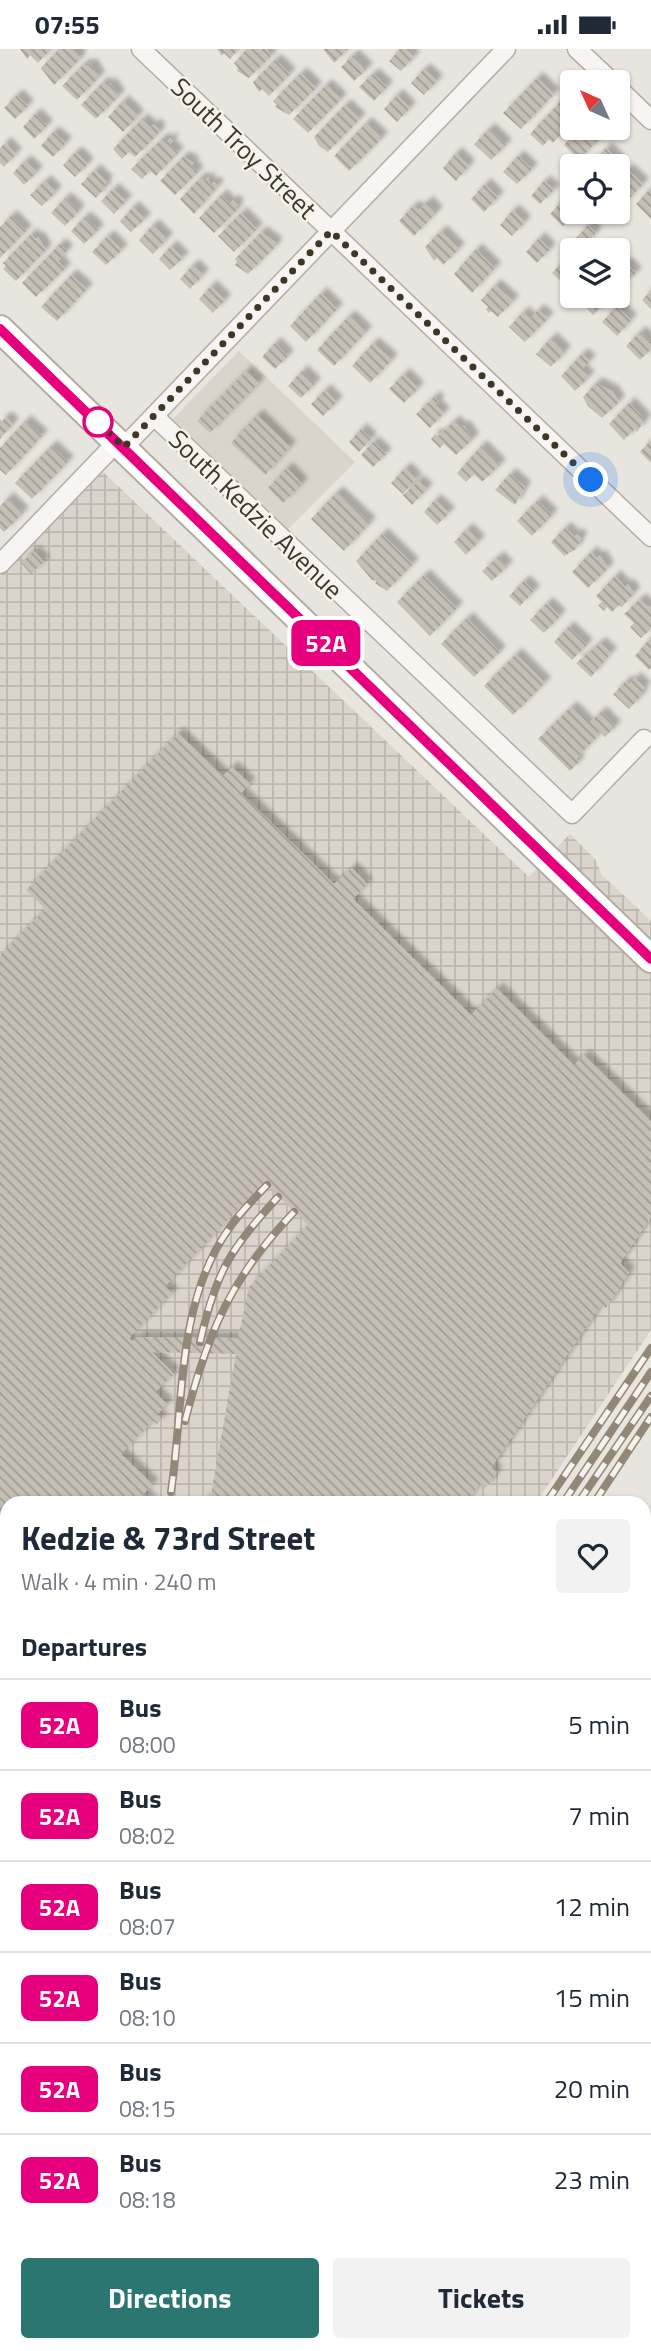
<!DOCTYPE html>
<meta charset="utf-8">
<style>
body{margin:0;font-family:"Titillium Web",sans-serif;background:#f2f2f3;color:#1f2937;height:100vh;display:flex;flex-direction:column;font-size:26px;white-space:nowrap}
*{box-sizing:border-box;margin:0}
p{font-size:23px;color:#747a83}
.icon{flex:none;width:38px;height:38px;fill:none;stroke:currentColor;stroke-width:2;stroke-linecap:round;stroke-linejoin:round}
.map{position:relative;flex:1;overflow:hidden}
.details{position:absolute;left:0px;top:1447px;width:651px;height:856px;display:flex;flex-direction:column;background:#fff;border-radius:21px 21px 0 0;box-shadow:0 2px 5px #0004}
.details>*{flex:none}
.badge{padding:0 14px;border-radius:10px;font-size:24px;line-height:46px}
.needle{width:46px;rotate:315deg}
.buttons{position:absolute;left:560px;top:21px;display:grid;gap:14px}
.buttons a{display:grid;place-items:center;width:70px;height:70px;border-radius:7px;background:#fff;box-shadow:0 2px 5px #0004;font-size:35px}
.you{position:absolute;width:35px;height:35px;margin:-18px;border:5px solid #fff;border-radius:50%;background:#1a73e8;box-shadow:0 0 0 10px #1a73e833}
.map>.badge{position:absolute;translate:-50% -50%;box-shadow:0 0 0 4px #fff}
h2{padding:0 21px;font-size:26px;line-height:63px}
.round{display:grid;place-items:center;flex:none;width:74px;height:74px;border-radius:7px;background:#f2f2f3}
.headline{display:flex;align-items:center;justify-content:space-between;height:119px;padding:0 21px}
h1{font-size:33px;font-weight:700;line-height:52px}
.cta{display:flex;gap:14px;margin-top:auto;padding:14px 21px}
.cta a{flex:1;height:80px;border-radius:7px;background:#2c7672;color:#fff;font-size:28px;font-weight:700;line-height:80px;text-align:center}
.cta a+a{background:#f2f2f3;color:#1f2937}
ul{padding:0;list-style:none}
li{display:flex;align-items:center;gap:21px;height:91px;padding:0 21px;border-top:2px solid #e0e1e3}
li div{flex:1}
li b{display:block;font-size:26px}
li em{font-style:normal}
li .badge{min-width:77px;font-weight:700;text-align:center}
.status{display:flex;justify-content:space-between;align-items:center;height:49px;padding:0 35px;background:#fff;direction:ltr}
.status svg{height:19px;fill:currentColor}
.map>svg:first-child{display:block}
.built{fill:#dbd4cc}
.industrial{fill:url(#industrial-grid)}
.grass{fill:#cdbfd3}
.building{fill:url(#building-back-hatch);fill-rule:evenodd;filter:url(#shadow)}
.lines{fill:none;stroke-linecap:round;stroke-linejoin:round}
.minor-casing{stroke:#b2aca3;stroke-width:21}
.secondary-casing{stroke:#b2aca3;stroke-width:30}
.minor{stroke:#f7f4f1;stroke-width:18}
.secondary{stroke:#fff;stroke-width:26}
.rail-casing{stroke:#938777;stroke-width:8}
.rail{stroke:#f6f2ed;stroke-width:5;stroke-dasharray:16;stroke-linecap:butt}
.line-casing{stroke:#fff;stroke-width:16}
.line{stroke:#e6007e;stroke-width:10}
.walk{stroke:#403626;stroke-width:7;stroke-dasharray:0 12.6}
.stop-dot{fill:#fff;stroke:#e6007e;stroke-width:3.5}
.labels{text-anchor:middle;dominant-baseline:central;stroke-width:5;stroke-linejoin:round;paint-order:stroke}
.street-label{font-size:26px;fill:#403626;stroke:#f6f2ed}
</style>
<div class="status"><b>07:55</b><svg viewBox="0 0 49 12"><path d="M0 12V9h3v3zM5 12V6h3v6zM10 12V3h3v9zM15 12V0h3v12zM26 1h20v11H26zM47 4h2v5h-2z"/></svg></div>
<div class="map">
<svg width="651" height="2302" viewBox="0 0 651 2302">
<defs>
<pattern id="industrial-grid" width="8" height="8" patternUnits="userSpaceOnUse" patternTransform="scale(1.75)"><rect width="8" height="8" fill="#dbd4cc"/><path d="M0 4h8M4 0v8" fill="none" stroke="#bdb7af"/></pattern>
<pattern id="building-back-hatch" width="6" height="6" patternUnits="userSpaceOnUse" patternTransform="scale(1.75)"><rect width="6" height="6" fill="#c6bfb5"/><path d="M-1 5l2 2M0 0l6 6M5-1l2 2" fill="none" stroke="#a29c93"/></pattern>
<filter id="shadow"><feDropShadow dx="6" dy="-6" stdDeviation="2" flood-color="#0004"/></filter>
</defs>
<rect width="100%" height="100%" fill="#e8e4de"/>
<g class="built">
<path d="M239,302l116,111 -67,67 -115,-110z"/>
<path d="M644,1764l7,7v531h-273l-6,-6h272z"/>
</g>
<path class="industrial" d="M101,421l428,407 41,-43 25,25 7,16 49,46v409l-115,173h-529v682l-7,7v-1616z"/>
<g class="grass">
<path d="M651,1596v128l-7,-7v-113z"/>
<path d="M651,1902v174l-7,-2v-165z"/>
<path d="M644,2208l7,7v87h-119l-6,-6h118z"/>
</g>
<g class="building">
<path d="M20,0h31l-13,14 -8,-8 -3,4z"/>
<path d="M59,0h14l7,7 -1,4 -25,25 -13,-17z"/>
<path d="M217,0h22l-9,10 -6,-6 -2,3z"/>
<path d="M247,0h20l4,7 -22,22 -12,-7 1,-3 -4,-5z"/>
<path d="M323,0h25l-14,14z"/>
<path d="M400,0h5l9,8 -13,14 -12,-10z"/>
<path d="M353,6l14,14 -13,12 -13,-14z"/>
<path d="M275,11l15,14 -21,22 -7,-7 -3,3 -6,-10z"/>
<path d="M90,14l9,14 -22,23 -15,-14 22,-22 3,3z"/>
<path d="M424,20l13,12 -13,14 -13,-12z"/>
<path d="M301,24l15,15 -27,27 -14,-8 2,-2 -4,-4z"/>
<path d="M373,25l14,13 -13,14 -15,-14z"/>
<path d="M537,29l17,16 -33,35 -18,-16z"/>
<path d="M103,33l4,4 3,-3 9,13 -23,23 -15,-14z"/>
<path d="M326,36l15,14 -33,34 -15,-14z"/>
<path d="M17,46l11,11 -13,13 -11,-11z"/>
<path d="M397,46l13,13 -13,14 -13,-13z"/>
<path d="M123,52l15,15 -15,16 -15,-15z"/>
<path d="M560,53l12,11v10l-19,20 -4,-4 -6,7 -13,-12z"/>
<path d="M345,56l15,14 -32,33 -9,-6 -5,-9z"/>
<path d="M35,65l12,12 -13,13 -11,-12z"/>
<path d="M142,70l9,9 3,-4 5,5 -1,5 -23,23 -6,-5 -7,7 -9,-10z"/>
<path d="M366,74l16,15 -33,33 -15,-15z"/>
<path d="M580,79h6l12,12 -19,20 -15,-15z"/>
<path d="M489,80l17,16 -15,15 -17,-16z"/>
<path d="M53,83l13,11 -13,14 -12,-11z"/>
<path d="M163,89l4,4 3,-4 3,3 -4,4 9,8 -22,23 -6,-5 -8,8 -11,-10z"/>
<path d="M5,94l11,11 -12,13 -4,-4v-15z"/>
<path d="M606,99l13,13 -5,5h-19l-3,-3z"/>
<path d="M76,103l12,12 -13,13 -12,-12z"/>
<path d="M456,104l13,13 -13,15 -13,-13z"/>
<path d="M518,107l14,13 -15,15 -14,-12z"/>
<path d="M183,108l11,6 -3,3 7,6 -23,23 -15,-14z"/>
<path d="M25,112l12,11 -13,13 -11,-12z"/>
<path d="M95,121l12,12 -3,3 2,2 -10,11 -15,-14z"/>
<path d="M628,121l15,14 -18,19 -7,-6v-19z"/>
<path d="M201,128l3,4 4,-4 2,8 4,-3 4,4 -24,28 -14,-15z"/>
<path d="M45,132l11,11 -14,14 -12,-11z"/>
<path d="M544,132l10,9 -14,14 -9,-8z"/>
<path d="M485,135l13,13 -14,15 -13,-13z"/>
<path d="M651,139v31l-15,-15z"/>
<path d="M113,140l13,12 -12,13 -13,-13z"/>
<path d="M221,146l9,9 3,-4 5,5 -3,3 2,2 -23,23 -15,-15z"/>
<path d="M65,149l14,13 -14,15 -14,-13z"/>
<path d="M563,151l9,12h5l-14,14 -13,-12z"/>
<path d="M427,153l10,10 -23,24 -15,-15 14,-15 5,4z"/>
<path d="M133,158l12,12 -14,13 -11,-11z"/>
<path d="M513,161l12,12 -13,14 -12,-11z"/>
<path d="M241,164l16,16 -23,23 -16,-16z"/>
<path d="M11,167l15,15 -26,27v-31z"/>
<path d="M85,168l13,13 -14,14 -13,-13z"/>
<path d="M153,176l14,14 -14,15 -14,-14z"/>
<path d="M588,176l8,8 -12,13 -9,-7z"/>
<path d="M441,182l18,18 -16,16 -6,-7 -3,3 -9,-14z"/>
<path d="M261,183l15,11 -1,4 -27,27 -13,-9 2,-3 -2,-3z"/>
<path d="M31,185l5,5 2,-2 8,13 -30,31 -13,-12 3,-3 -3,-3z"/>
<path d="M108,187l14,14 -16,15 -14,-13z"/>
<path d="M539,189l11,11 -13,14 -11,-11z"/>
<path d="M60,195l7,7 -9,10 7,8 -29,28 -14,-14z"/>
<path d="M171,197l12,12 -13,12 -11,-11z"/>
<path d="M476,200l19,19 -23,25 -18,-19z"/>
<path d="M565,210l7,9 -11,13 -9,-8z"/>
<path d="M625,213l11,11 -12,12 -6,-6v-9z"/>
<path d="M193,216l10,10 -13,14 -10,-10z"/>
<path d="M71,226l16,14 -30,32 -16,-14z"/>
<path d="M495,236l18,16 -15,16 -7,-6 -2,2 -3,-4 2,-2 -7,-7z"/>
<path d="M211,237l14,14 -12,13 -14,-14z"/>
<path d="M651,241v19l-9,-9z"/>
<path d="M321,244l16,16 -31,33 -16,-16z"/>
<path d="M583,247h18l6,5 -14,14 -14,-15z"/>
<path d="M617,257l14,14 -14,16 -15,-14z"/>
<path d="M538,261l10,8 -23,24 -16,-15 14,-15 7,7z"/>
<path d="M349,267l17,16 -32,34 -17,-16z"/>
<path d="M640,283l11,10v7l-11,11 -14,-14z"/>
<path d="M551,289l14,14 -14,15 -15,-13z"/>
<path d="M275,294l13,13 -13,13 -13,-12z"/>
<path d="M373,294l19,17 -22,23 -18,-17z"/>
<path d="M582,305l8,7 -9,9 8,7 -14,14 -14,-15z"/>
<path d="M246,322l13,12 -49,50 -13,-12z"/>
<path d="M302,322l13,13 -14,14 -13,-12z"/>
<path d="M404,325l14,14 -14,15 -15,-14z"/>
<path d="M596,334l17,9 6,10 -17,16 -14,-12 -5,-9z"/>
<path d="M325,341l12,12 -14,14 -12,-12z"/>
<path d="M434,348l5,5 -4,3 9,8 -14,15 -14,-14z"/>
<path d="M629,354l16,17 -8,12 -2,-3 -11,11 -15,-16z"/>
<path d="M257,366l33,32 -25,28 -34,-32z"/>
<path d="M6,368l7,7 -13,15v-20l2,2z"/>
<path d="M25,372l17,15 -36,39 -6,-5v-22z"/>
<path d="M454,372l7,7 3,-2 9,13 -17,16 -12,-11 -4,4 -9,-9 4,-5 3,2z"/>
<path d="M361,380l10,10 -12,13 -10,-10z"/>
<path d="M651,391v23l-11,-11z"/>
<path d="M373,393l13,12 -13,13 -12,-12z"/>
<path d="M51,397l17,16 -36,37 -17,-16z"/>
<path d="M481,397l19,19 -18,17 -8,-8 -8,8 -9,-9z"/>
<path d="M287,419l15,16 -19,19 -15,-15z"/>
<path d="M405,419l11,11 -13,15 -12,-11z"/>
<path d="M510,425l15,13 -10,18 -20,-15z"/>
<path d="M418,432l9,8 -15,16 -9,-10z"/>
<path d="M337,443l33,31 -26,28 -33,-32z"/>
<path d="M8,449l15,15 -19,19 -4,-4v-22z"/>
<path d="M435,451l14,13 -12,12 -13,-13z"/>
<path d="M537,452l15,14 -20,21 -15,-15z"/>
<path d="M565,479l10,9 2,-3 4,4 -5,11 -12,7 -13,-14z"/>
<path d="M467,480l12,12 -13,14 -12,-13z"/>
<path d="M382,485l31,30 -26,27 -12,-8 2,-2 -5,-1 -16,-19z"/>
<path d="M34,502l10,11 -13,12 -10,-11z"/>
<path d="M591,503l6,6 3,-3 8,13 -20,20 -16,-16z"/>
<path d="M498,508l9,10 -15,14 -10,-10z"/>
<path d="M424,526l33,33 -27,28 -33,-34z"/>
<path d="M615,527l10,11 3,-3 6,9 -12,14 -3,-2 -7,7 -5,-5 -3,4 -6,-6 4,-3 -6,-6z"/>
<path d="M524,532l10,10 -14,15 -11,-10z"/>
<path d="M640,550l8,8 3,-3v25l-10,9 -11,-11 4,-4 -10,-9z"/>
<path d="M547,554l13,13 -16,17 -14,-13z"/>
<path d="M467,569l33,34 -26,25 -33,-33z"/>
<path d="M568,578l19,18 -15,15 -18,-18z"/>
<path d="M651,588v31l-2,2 -14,-14z"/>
<path d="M600,594l11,10 -20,24 -15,-14z"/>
<path d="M516,605l29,29 -32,32 -29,-29z"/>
<path d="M635,629l10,10 -5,5 2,2 -13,14 -16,-15 13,-13 3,3z"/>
<path d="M571,658l28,28 -23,24 3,3 -9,9 -32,-32z"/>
<path d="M601,663l14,15 -10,10 -15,-15z"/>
<path d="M178,684l45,43 9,-9 18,17 -9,9 93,91 18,-16 15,16 -14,15 118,116 26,-27 77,77 10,-10 67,66v96l-31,46 9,10 -23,35 -5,-3 -110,163 6,4 -11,16 -6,-4 -14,19h-264l1,-4 7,1 26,-146 -84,-2 22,22 -19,18 12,12 -10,11 5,4 -5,5 -4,-3 -32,33 32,31 -10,9 10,9h-146v192l-7,7v-747l45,-46 -19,-19zM264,1133l44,43 -59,62 -11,51 -101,-1 -5,4 -3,-3 43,-45 -7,-7z"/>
<path d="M0,1819l7,7v142l-7,7z"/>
<path d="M204,2296h38l-6,6h-29z"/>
<path d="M255,2296h13l6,6h-25z"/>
</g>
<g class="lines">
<defs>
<g id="minor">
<path d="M141,0l510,488"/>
<path d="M577,0l35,33"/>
<path d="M618,39l33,32"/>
<path d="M154,367l418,398 72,-75"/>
<path d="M124,398l382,-398"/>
<path d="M0,515l118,-123"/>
<path d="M644,1739l7,7"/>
<path d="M0,2296l7,-7"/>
<path d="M347,2296l6,6"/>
</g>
<path id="secondary" d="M0,280l651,630"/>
</defs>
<use href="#minor" class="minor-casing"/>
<use href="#secondary" class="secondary-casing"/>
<use href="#minor" class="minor"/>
<use href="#secondary" class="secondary"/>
<defs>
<g id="rail">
<path d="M200,1293c16,-70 30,-93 78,-145"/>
<path d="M185,1372c23,-89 45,-142 109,-209"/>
<path d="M171,1443c13,-86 5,-188 57,-262 11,-17 26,-31 39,-45"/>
<path d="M546,1454l105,-155"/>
<path d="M563,1454l88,-131"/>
<path d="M578,1454l73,-107"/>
<path d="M594,1454l57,-86"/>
<path d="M0,2160l7,-8"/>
<path d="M0,2183l7,-7"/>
<path d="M0,2201l7,-8"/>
</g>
</defs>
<use href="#rail" class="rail-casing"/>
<use href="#rail" class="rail"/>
</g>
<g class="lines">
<defs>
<path id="line" d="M0,280l651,630"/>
</defs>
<use href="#line" class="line-casing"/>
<use href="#line" class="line"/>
<path class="walk" d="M98,373l-8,-8 34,33 207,-216 260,249"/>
</g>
<circle class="stop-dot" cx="98" cy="373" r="14"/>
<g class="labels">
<g class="street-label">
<text transform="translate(244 99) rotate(44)">South Troy Street</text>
<text transform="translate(256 465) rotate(44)">South Kedzie Avenue</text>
</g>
</g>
</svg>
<div class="buttons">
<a><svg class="needle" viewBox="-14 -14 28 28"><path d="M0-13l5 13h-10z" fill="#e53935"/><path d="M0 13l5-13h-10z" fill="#747a83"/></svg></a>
<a><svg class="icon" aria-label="locate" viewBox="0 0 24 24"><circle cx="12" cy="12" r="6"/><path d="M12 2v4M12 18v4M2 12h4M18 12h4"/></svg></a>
<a><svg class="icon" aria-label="layers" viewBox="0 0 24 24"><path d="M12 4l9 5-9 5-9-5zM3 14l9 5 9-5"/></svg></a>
</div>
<div class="you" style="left:591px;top:431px"></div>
<b class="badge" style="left:326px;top:594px;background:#e6007e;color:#fff">52A</b>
<section class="details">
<div class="headline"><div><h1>Kedzie &amp; 73rd Street</h1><p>Walk · 4 min · 240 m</p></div><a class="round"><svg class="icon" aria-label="heart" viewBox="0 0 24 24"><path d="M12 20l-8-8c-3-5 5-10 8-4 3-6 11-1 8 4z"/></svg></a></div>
<h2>Departures</h2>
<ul>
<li><span class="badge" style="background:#e6007e;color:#fff">52A</span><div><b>Bus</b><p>08:00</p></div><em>5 min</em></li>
<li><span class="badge" style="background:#e6007e;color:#fff">52A</span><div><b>Bus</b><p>08:02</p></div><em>7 min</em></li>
<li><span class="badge" style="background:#e6007e;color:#fff">52A</span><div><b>Bus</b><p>08:07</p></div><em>12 min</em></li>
<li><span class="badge" style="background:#e6007e;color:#fff">52A</span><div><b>Bus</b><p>08:10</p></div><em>15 min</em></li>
<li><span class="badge" style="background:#e6007e;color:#fff">52A</span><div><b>Bus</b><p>08:15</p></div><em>20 min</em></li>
<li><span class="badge" style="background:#e6007e;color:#fff">52A</span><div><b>Bus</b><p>08:18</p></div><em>23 min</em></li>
</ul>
<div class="cta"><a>Directions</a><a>Tickets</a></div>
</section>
</div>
